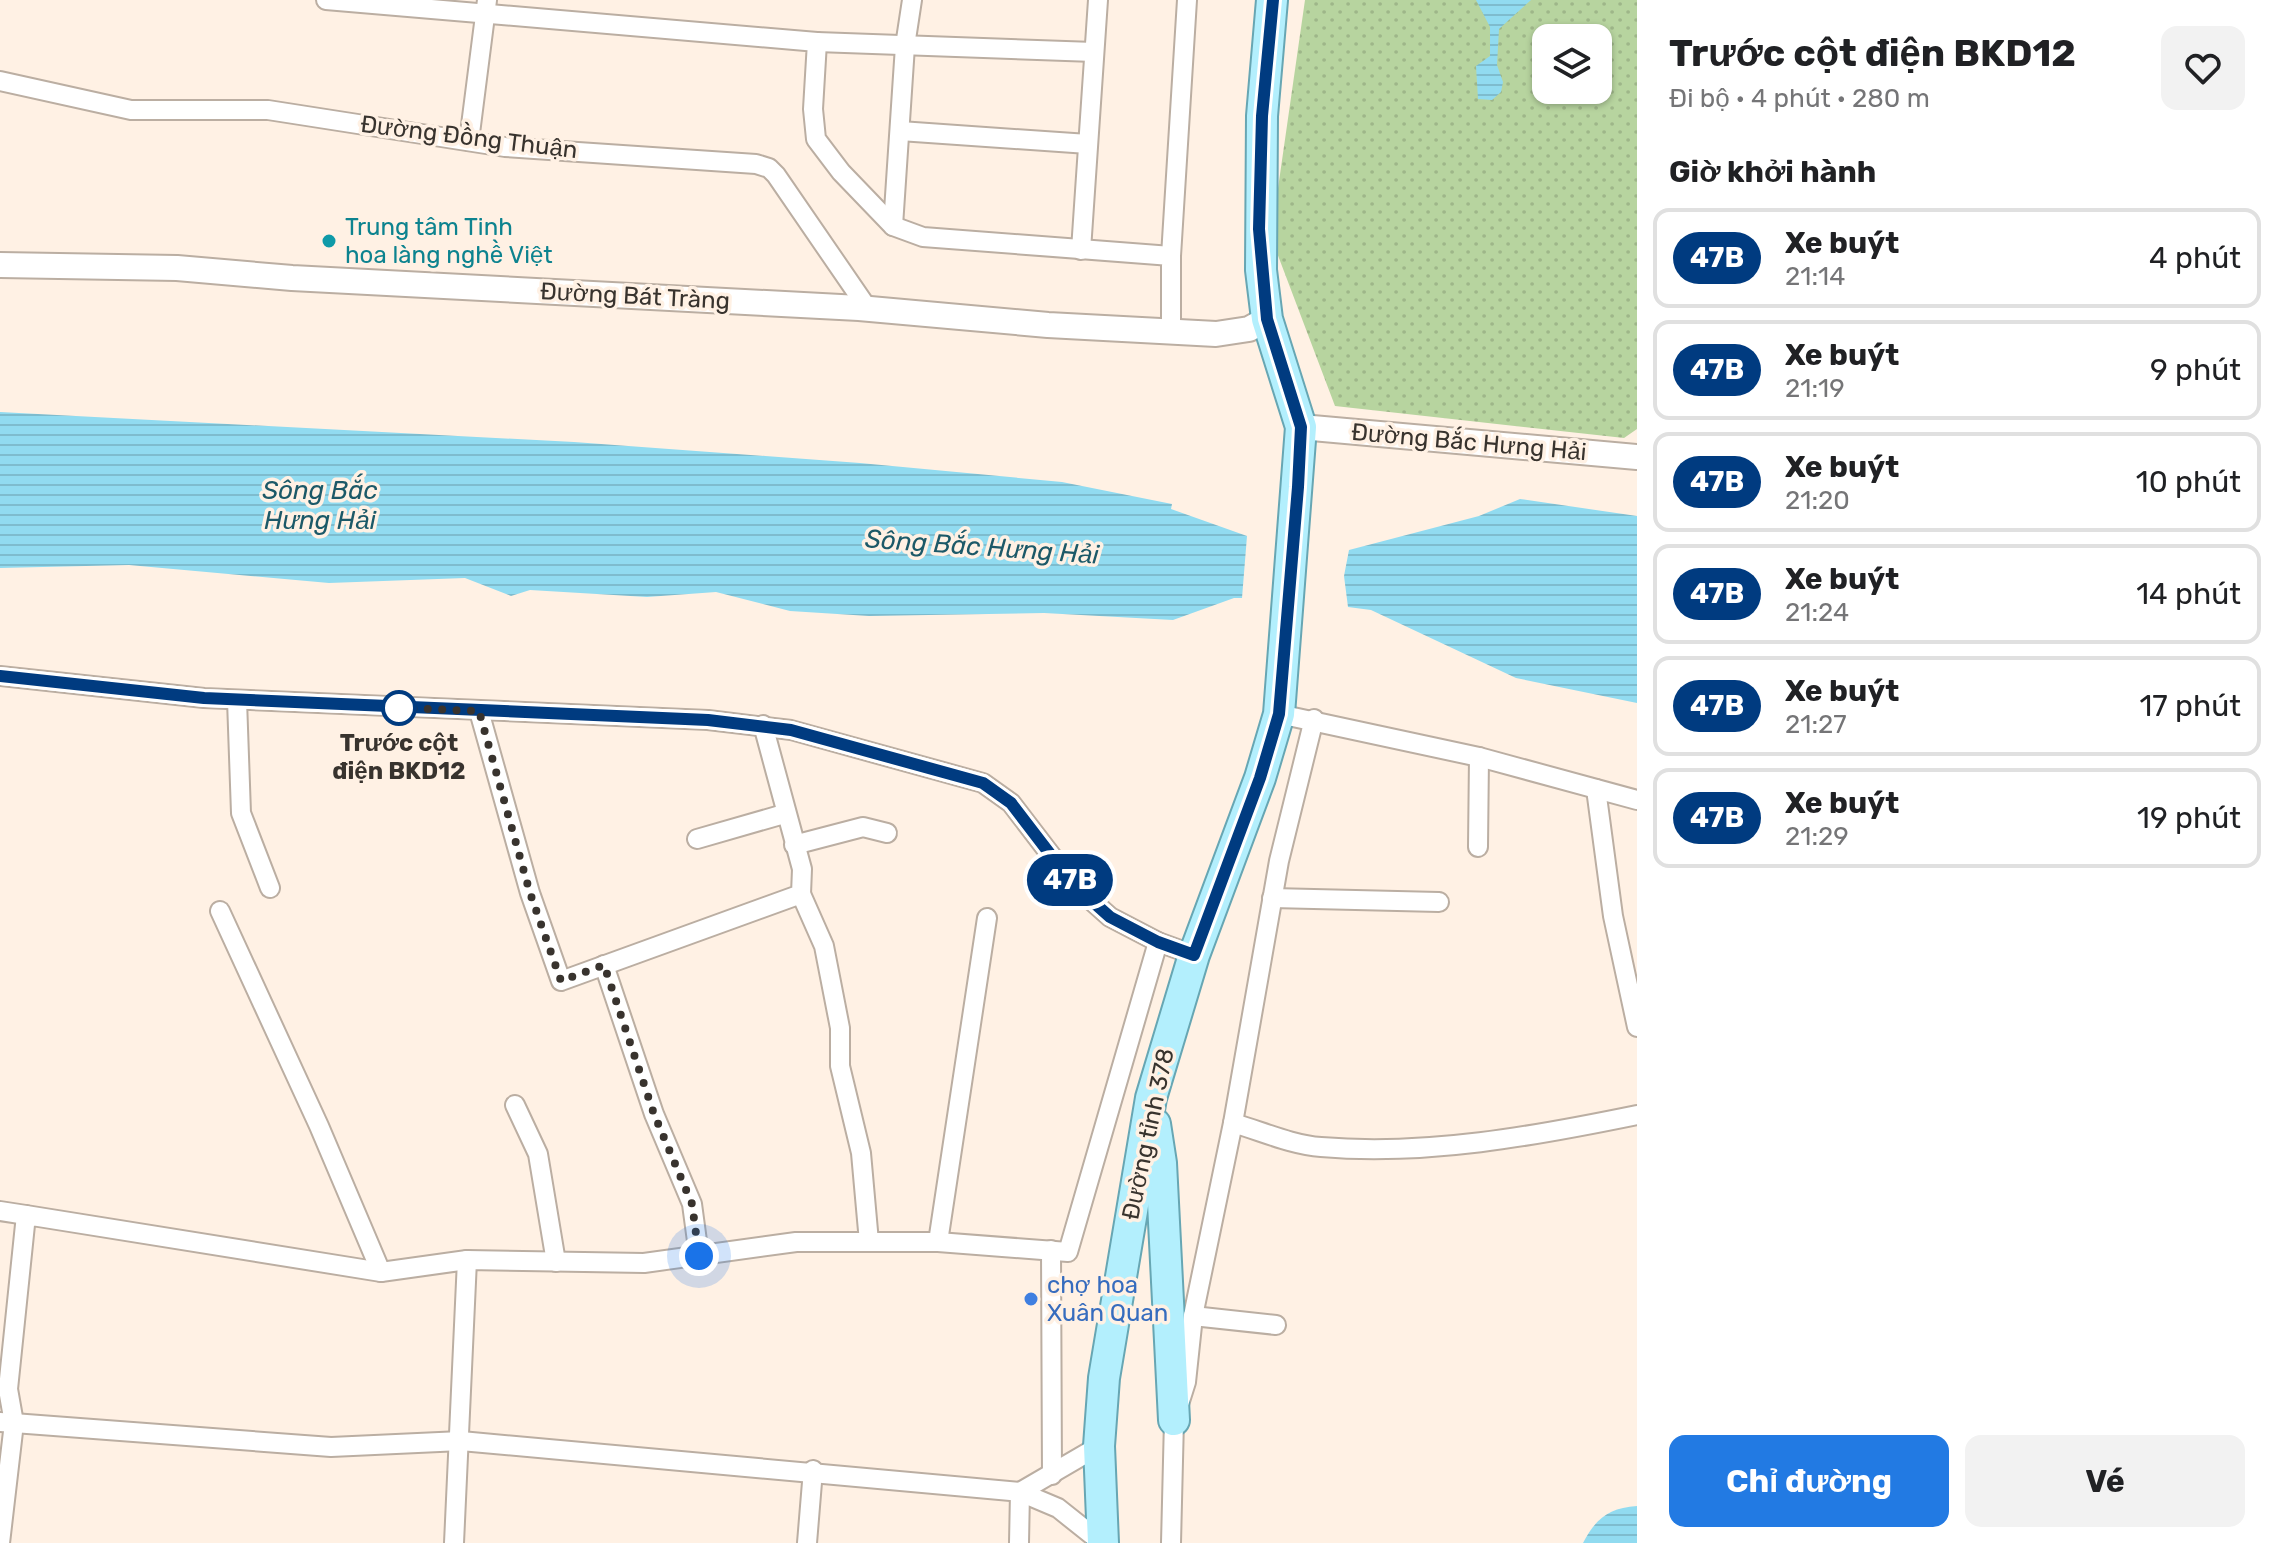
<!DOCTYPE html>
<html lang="vi">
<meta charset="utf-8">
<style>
body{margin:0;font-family:Rubik,sans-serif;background:#f2f2f2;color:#202124;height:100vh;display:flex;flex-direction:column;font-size:30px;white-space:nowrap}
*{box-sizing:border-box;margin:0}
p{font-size:26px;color:#757577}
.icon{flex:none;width:44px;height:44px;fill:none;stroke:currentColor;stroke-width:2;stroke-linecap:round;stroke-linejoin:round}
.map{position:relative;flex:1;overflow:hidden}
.details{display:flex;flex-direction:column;background:#fff;width:640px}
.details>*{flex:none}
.badge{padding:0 16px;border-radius:26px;font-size:28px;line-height:52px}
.buttons{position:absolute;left:1532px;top:24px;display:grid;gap:16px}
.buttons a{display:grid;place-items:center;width:80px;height:80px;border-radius:16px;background:#fff;box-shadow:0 2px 6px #0004;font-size:40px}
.you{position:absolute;width:40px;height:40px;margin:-20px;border:6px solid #fff;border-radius:50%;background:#1a73e8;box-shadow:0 0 0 12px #1a73e833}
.map>.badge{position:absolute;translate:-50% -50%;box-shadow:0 0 0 4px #fff}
h2{padding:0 32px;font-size:30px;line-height:72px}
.round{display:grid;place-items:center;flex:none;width:84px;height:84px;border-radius:16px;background:#f2f2f2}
.overview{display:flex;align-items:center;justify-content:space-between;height:136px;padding:0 32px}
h1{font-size:38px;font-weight:700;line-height:60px}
.button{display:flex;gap:16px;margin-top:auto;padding:16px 32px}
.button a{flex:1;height:92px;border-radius:16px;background:#227ae3;color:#fff;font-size:32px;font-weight:700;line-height:92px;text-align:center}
.button a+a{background:#f2f2f2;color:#202124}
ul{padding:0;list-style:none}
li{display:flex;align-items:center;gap:24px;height:100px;margin:0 16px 12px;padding:0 16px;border:4px solid #e0e0e0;border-radius:16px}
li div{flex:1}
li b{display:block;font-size:30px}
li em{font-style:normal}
li .badge{min-width:88px;font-weight:700;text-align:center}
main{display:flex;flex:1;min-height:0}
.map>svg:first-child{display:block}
.grass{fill:url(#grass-dots);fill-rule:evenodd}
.water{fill:url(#water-rules)}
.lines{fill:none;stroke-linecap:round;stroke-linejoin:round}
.minor-casing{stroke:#bbaea2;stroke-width:22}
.tertiary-casing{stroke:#bbaea2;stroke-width:28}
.primary-casing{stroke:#67a6b3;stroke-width:34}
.minor{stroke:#fff;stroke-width:18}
.tertiary{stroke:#fff;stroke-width:24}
.primary{stroke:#b3effd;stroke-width:30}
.line-casing{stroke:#fff;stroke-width:18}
.line{stroke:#003b80;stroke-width:12}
.walk{stroke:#38332e;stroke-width:8;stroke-dasharray:0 14.4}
.culture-dot{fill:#0f9aa8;stroke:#fff1e4;stroke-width:3}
.stop-dot{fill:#fff;stroke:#003b80;stroke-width:4}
.shop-dot{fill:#3f7fe0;stroke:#fff1e4;stroke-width:3}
.labels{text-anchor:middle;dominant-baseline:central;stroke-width:7;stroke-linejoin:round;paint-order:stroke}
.street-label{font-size:24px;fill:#38332e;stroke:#fff1e4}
.culture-label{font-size:24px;fill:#0d838f;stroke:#fff1e4;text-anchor:start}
.stop-label{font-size:24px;font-weight:bold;fill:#38332e;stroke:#fff1e4}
.shop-label{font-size:24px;fill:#366cbe;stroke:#fff1e4;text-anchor:start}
.water-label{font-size:26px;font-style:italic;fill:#1c5968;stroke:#fff1e4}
</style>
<main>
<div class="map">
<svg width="1637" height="1543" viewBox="0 0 1637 1543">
<defs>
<pattern id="grass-dots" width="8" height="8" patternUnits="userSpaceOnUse" patternTransform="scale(2)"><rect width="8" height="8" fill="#b7d49f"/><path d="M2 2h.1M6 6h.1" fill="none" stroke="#9eb689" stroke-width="1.8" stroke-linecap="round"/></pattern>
<pattern id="water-rules" width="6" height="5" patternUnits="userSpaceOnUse" patternTransform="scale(2)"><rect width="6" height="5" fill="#91dbf0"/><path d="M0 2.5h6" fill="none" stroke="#7ebcce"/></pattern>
</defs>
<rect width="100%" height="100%" fill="#fff1e4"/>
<path class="grass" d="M1305,0h332v429l-13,9 -289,-32 -64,-169zM1546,38h52v52h-52z"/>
<g class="water">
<path d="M1476,0h55l-32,29 -2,36 6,17 -2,10 -9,8 -14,-1 -2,-33 14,-10v-29z"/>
<path d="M0,412l574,30 286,21 202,19 110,22 -1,5 76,27 -5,62h-8l-61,22 -129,-7 -175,3 -79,-5 -74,-19 -69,5 -117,-7 -19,6 -46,-18 -136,5 -200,-18 -129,3z"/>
<path d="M1520,499l117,17v187l-121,-25 -145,-68 -23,-3 -4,-31 5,-26 130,-34z"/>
<path d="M1637,1506v37h-54c13,-25 26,-35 54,-37z"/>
</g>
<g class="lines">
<defs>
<g id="minor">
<path d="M326,0l491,42 -4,67 3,30 25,33 52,54 30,11 248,19v76"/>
<path d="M817,42l277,10"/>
<path d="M0,81l131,29h137l237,37 251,17 13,4 7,7 92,134"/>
<path d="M900,131l188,13"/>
<path d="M469,141l18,-141"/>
<path d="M893,226l12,-180 7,-46"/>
<path d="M1081,250l17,-250"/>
<path d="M1171,256l16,-256"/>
<path d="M0,676l204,22 504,22 83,10 192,53 28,20 62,81 37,33 48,25 36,13"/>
<path d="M237,700l4,113 29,75"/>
<path d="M479,711l51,182 31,88 240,-87 1,-25 -39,-144"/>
<path d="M1279,714l200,43 158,43"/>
<path d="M1596,789l17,127 24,111"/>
<path d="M697,839l87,-25"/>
<path d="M794,845l69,-18 24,6"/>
<path d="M1478,847l1,-90"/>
<path d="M801,894l23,52 16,82v38l21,87 8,89"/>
<path d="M1272,898l167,4"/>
<path d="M220,911l99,215 62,146"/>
<path d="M604,965l50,149 38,90 7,52"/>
<path d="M515,1105l23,49 18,108"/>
<path d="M1233,1123c28,8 59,22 88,24 105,9 214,-11 316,-32"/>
<path d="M0,1211l26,4"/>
<path d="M938,1242l49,-324"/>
<path d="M1051,1250l1,225"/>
<path d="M1193,1316l83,9"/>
<path d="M0,1422l331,25 130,-6 559,51 38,16 44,35"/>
<path d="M1020,1492l79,-46"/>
<path d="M0,1543l14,-120 -6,-34 18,-174 355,57 86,-12 177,3 152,-21h142l130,10 90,-310"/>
<path d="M454,1543l13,-283"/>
<path d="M807,1543l6,-73"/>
<path d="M1019,1543l1,-51"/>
<path d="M1171,1543l3,-123 12,-38 7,-66 40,-193 46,-262 35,-142"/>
</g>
<g id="tertiary">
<path d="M0,265l177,3 115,10 567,30 189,17 168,9 33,-5 18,-10"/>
<path d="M1301,427l336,30"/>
</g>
<g id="primary">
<path d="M1155,1124l6,39 13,257"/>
<path d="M1103,1543l-4,-97 5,-68 47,-280 43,-143 66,-177 19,-64 22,-287 -34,-108 -6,-49 1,-154 10,-116"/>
</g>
</defs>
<use href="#minor" class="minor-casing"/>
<use href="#tertiary" class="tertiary-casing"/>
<use href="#primary" class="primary-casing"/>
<use href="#minor" class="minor"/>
<use href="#tertiary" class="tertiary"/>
<use href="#primary" class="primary"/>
</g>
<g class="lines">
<defs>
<path id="line" d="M0,676l204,22 504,22 83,10 192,53 28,20 62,81 37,33 48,25 36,13 66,-177 19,-64 19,-227 3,-60 -34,-108 -8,-90 3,-113 11,-116"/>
</defs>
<use href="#line" class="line-casing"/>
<use href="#line" class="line"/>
<path class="walk" d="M399,708l80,3 51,182 31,88 43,-16 50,149 38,90 7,52"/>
</g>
<circle class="culture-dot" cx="329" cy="241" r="8"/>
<circle class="stop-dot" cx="399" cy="708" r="16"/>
<circle class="shop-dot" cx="1031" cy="1299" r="8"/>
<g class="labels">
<g class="street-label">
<text transform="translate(469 137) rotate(7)">Đường Đồng Thuận</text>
<text transform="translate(635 296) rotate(3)">Đường Bát Tràng</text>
<text transform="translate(1469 442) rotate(5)">Đường Bắc Hưng Hải</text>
<text transform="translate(1148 1134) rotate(-78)">Đường tỉnh 378</text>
</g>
<g class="culture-label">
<text x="345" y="227">Trung tâm Tinh<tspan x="345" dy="28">hoa làng nghề Việt</tspan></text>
</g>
<g class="stop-label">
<text x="399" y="743">Trước cột<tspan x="399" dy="28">điện BKD12</tspan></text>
</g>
<g class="shop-label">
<text x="1047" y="1285">chợ hoa<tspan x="1047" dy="28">Xuân Quan</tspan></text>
</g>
<g class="water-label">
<text x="320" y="490">Sông Bắc<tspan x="320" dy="30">Hưng Hải</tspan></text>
<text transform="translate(982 547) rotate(4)">Sông Bắc Hưng Hải</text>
</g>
</g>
</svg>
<div class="buttons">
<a><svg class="icon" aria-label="layers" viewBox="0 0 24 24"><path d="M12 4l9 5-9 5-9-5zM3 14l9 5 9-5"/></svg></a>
</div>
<div class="you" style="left:699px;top:1256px"></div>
<b class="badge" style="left:1070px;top:880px;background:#003b80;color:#fff">47B</b>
</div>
<section class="details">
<div class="overview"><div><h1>Trước cột điện BKD12</h1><p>Đi bộ · 4 phút · 280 m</p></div><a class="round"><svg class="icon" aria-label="heart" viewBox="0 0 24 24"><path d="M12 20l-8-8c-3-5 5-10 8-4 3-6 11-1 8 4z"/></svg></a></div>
<h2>Giờ khởi hành</h2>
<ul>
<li><span class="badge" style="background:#003b80;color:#fff">47B</span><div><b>Xe buýt</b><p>21:14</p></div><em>4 phút</em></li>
<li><span class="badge" style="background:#003b80;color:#fff">47B</span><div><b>Xe buýt</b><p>21:19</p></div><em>9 phút</em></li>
<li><span class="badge" style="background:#003b80;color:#fff">47B</span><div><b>Xe buýt</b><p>21:20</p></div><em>10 phút</em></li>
<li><span class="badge" style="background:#003b80;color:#fff">47B</span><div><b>Xe buýt</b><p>21:24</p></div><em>14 phút</em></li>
<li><span class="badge" style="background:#003b80;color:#fff">47B</span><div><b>Xe buýt</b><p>21:27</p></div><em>17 phút</em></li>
<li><span class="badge" style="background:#003b80;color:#fff">47B</span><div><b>Xe buýt</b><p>21:29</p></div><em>19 phút</em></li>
</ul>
<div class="button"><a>Chỉ đường</a><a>Vé</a></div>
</section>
</main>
